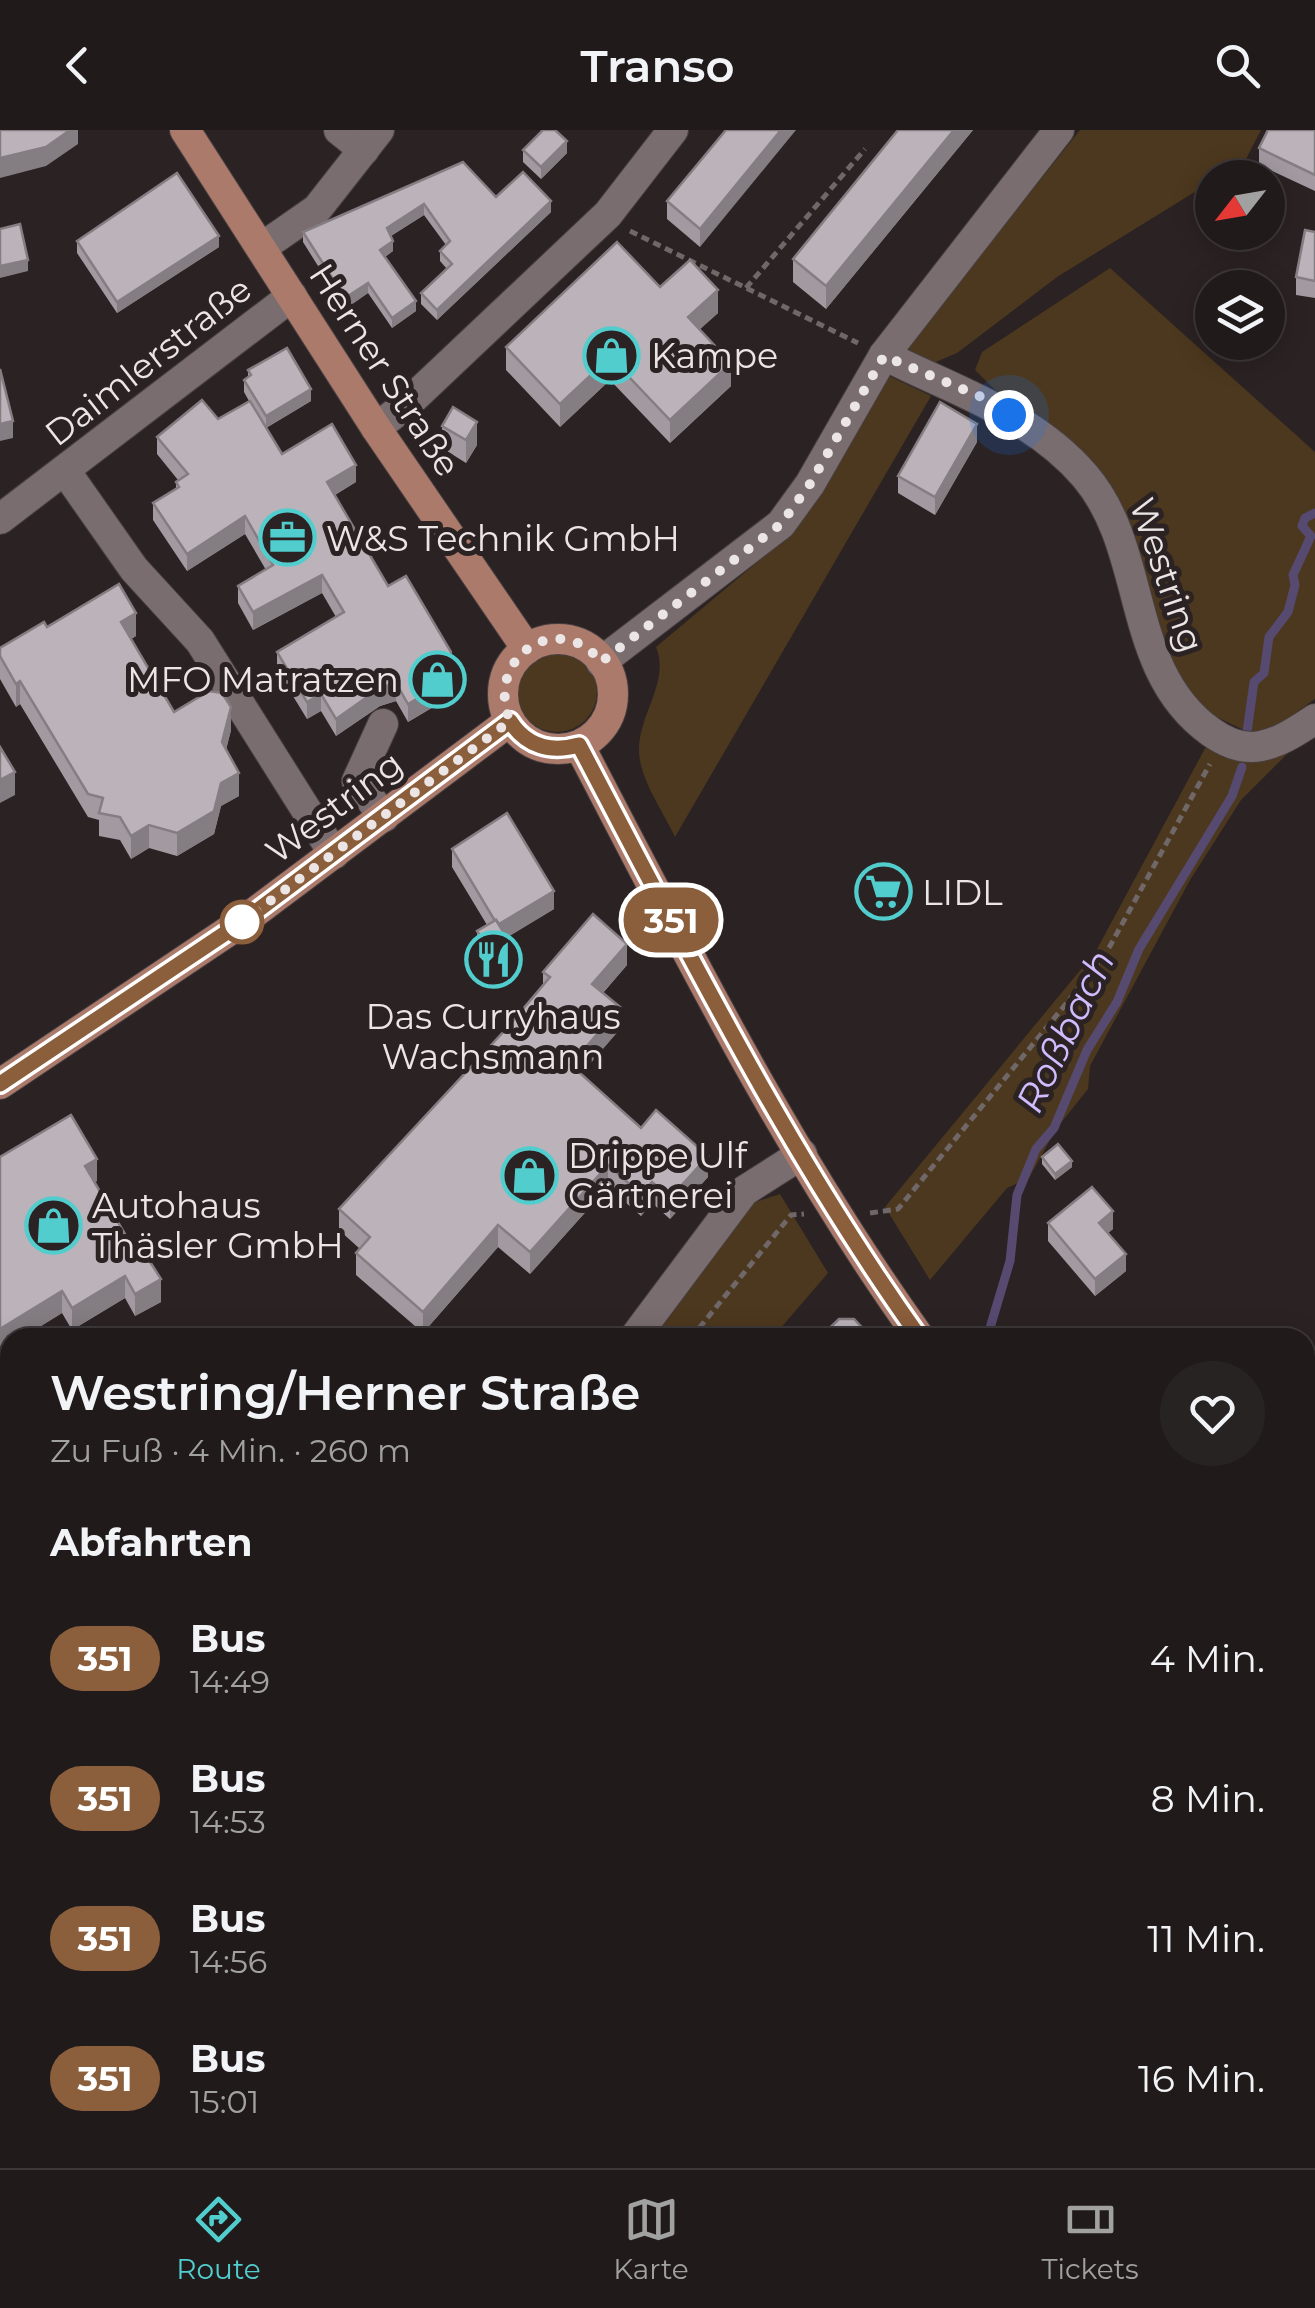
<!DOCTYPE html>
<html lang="de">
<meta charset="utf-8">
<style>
body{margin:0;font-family:Montserrat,sans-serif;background:#282323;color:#f1f3f6;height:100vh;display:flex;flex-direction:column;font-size:38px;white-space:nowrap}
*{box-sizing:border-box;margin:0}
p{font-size:32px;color:#a2a1a2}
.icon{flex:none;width:55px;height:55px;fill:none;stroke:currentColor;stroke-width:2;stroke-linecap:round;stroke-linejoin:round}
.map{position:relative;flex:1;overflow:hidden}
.sheet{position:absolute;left:0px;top:1198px;width:1315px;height:842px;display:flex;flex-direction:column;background:#201a1a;border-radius:30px 30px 0 0;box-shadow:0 5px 25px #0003,0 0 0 2px #3d3839}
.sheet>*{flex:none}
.badge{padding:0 20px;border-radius:32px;font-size:35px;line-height:65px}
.needle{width:65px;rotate:239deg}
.buttons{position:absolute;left:1195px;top:30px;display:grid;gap:20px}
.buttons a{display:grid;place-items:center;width:90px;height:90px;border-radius:50%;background:#201a1a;box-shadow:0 5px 25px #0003,0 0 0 2px #3d3839;font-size:50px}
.you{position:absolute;width:50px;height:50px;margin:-25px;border:8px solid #fff;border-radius:50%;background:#1a73e8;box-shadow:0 0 0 15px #1a73e833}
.map>.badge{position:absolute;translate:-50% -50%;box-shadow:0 0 0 5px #fff}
h2{padding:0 50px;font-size:38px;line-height:90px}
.round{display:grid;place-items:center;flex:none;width:105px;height:105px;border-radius:52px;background:#282323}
.head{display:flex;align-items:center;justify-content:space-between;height:170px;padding:0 50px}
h1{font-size:48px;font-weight:600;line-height:75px}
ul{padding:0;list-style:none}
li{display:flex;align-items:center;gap:30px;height:140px;padding:0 50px}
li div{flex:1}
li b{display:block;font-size:38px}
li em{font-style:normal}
li .badge{min-width:110px;font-weight:700;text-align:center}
header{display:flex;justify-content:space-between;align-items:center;height:130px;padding:0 50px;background:#201a1a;font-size:45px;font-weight:600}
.tab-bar{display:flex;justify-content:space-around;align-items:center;height:140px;border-top:2px solid #3d3839;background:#201a1a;font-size:28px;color:#a2a1a2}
.tab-bar a{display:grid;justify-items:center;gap:5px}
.tab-bar .on{color:#52cdce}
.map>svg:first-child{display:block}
.green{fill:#4c381e}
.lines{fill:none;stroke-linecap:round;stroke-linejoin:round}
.stream{stroke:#564a70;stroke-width:9}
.minor-casing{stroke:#473f41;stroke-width:32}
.major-casing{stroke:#473f41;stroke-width:32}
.path{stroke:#6f6768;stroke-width:5;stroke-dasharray:8 5;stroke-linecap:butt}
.minor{stroke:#796d6f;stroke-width:30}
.major{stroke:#ab7a6b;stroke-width:30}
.wall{fill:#a29aa0}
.shaded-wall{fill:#847d82}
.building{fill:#bcb3ba;stroke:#847d82;stroke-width:2.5}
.line-casing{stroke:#fff;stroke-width:22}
.line{stroke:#8b5e3c;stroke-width:15}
.walk{stroke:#ebe5e6;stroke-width:10;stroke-dasharray:0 18}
.stop-dot{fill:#fff;stroke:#8b5e3c;stroke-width:5}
.labels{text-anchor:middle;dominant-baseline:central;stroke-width:10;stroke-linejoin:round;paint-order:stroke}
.poi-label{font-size:35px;fill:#ebe5e6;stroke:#2b2223;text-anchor:start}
.street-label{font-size:35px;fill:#ebe5e6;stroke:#2b2223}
.water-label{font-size:38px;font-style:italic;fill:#cfbbfd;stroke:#2b2223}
</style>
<header><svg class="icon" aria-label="back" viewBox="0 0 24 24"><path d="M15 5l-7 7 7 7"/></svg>Transo<svg class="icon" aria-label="search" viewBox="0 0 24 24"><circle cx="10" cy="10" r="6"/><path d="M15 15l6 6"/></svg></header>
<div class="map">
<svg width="1315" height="2038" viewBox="0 0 1315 2038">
<rect width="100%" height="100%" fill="#2b2223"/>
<g class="green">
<path d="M1080,0h181l-16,31 -188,116 -100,76 -31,13 -24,-12z"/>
<path d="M1110,138l205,184v247l-37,26 -28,8 -50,-24 -18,-22 -38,-99 -21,-72 -148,-146 7,-18z"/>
<path d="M889,246l42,20 -256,441c-12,-26 -37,-60 -36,-89 1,-35 31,-68 17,-101l129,-108 30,-35z"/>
<circle cx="557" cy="562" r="40"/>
<path d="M1209,611l82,9 -50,50 -51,80 -100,186 -2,23 -32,40 -27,49 -22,10 -77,92 -45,-73 211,-256z"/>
<path d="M780,1064l48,79 -55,64 -122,1 101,-135z"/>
<path d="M1305,1726l10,11v301h-275l-10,-8h275z"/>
<path d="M438,2030h247l-6,8h-243z"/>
</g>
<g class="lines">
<g class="stream">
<path d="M1247,602l7,-50 10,-9 5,-36 19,-25 7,-27 -2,-10 18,-39 -9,-10 3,-8 10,-5"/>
<path d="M987,1208l23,-77 7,-66 19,-46 18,-21 33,-78 30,-48 22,-53 93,-153 10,-29"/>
<path d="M1046,2030l30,8"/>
<path d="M661,2038l3,-8"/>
<path d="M1129,2038h14"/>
<path d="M1212,2038l73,-1 30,-6"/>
</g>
<defs>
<g id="minor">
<path d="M339,0l25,20"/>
<path d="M261,118l56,-39 62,-79"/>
<path d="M884,225c70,36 148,59 201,121 64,75 39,194 126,256 14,10 31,18 50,14 20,-4 37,-16 54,-27"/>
<path d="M376,298l31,-24 201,-190 65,-84"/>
<path d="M66,342l68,97 66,72 134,213"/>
<path d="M0,389l292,-223"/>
<path d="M601,532l180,-138 29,-40 74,-129 175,-225"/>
<path d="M383,594l-26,57 27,36"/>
<path d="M634,1208l110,-147 58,-37"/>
<path d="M0,1657l10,9"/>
<path d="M142,2038l4,-8"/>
</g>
<g id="major">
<path d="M185,0l191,298 151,221"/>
<circle cx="558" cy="564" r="55"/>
<path d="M579,615c105,201 208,408 341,593"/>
<path d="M0,954l242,-162 268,-201"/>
<path d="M1305,1661l10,11"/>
</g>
</defs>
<use href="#minor" class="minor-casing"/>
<use href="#major" class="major-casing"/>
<g class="path">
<path d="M630,101l228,112"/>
<path d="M746,158l119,-139"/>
<path d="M870,1083l28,-4 185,-226 27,-37 100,-182"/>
<path d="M691,1208l100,-123 13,-1"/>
<path d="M500,2038l1,-8"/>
</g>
<use href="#minor" class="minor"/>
<use href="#major" class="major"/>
</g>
<g class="wall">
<path d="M726,0l-26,117 -33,-28v-18z"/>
<path d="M898,0h75l-147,179 -33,-27v-23z"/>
<path d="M1315,0v61l-56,-26v-17z"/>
<path d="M523,20l44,3 -26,26 -18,-17z"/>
<path d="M463,32l33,35 55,15 -114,108 -16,-16v-11l26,-24 -7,-8v-10l6,-6 -22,-30 -33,21 2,15 -8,6 31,54 -24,17 -24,-35 -23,16 -42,-67v-10z"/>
<path d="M1315,102v66l-19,-3v-18z"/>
<path d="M77,111l142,6 -102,66 -40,-60z"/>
<path d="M660,157l58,26 -18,16 31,57 -61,57 -60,-63 -50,47 -54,-57v-23z"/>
<path d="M248,240l63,31 -45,27 16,26 74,28 -21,13 53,91 63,84 -6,30 -37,22 -12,-21 -16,5 -44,30 -15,-25 -14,8 -30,-49v-18l59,-35 -14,-24 -69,37 -15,-27v-17l28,-16 -21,-36 -58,37 -34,-51v-17l23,-14v-7l2,-2 -21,-26v-17l61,-18 31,-18 -5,-9v-12l4,-3z"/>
<path d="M442,296l35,19 -11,18 -24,-15z"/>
<path d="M977,312l-42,73 -37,-22v-17z"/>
<path d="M47,497l89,9 -5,3 43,73 57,18 -5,20 13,46 -18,10 -7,28 -37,22 -28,-8 -18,11 -11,-19 -21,-4v-16l-11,-3 -68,-113 -4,3 -16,-28v-31z"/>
<path d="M452,719l102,60 -47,28 3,29 -19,11 -14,-23v-23l10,-6 -35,-58z"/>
<path d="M627,835l-24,28 17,36 -39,45 60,54 67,49 -38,42 -18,-16 -11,13 -33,-29 -78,87 -32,-27 -75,86 -67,-58v-22l4,-4 -21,-19v-21l167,-180 37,-44v-13z"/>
<path d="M0,1027l97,24 -3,1 67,120 -26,14 -10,-18 -53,32 -10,-17 -62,38z"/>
<path d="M1042,1027l30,10 -17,13 -13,-16z"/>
<path d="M1048,1093l65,6 -5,4 18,38 -31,25 -47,-55z"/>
<path d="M10,1247v91l-2,-3 -5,3 -3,-5v-80z"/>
<path d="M10,1445v154l-10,-9v-57l2,-3 -2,-2v-71z"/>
<path d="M0,1753l10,8v84l-10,-7z"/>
<rect x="0" y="1945" width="10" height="59"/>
<path d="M180,2030h127l-3,4 -8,-1 -8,5h-108z"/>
</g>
<g class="shaded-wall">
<path d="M70,0h8v14l-32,22 -46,12v-20z"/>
<path d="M781,0h15l-96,117v-18z"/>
<path d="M954,0h19l-147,179v-23z"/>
<path d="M567,11v12l-26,26v-12z"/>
<path d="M551,71v11l-114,108v-10z"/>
<path d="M424,74v11l-37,23v-10z"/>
<path d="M219,106v11l-102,66v-11z"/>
<path d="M393,111v10l-13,9v-10z"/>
<path d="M28,130v11l-28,7v-12z"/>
<path d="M368,153v10l-23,16v-11z"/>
<path d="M718,160v23l-30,27v-23z"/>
<path d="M416,171v10l-24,17v-10z"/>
<path d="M610,227v23l-50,47v-23z"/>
<path d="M731,233v23l-61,57v-23z"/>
<path d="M311,259v12l-45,27v-12z"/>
<path d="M13,291v17l-13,3v-17z"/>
<path d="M477,292v23l-11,18v-23z"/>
<path d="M977,294v18l-42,73v-18z"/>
<path d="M356,335v17l-29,17v-17z"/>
<path d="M245,386v18l-58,37v-17z"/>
<path d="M322,445v18l-69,37v-18z"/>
<path d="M136,483v23l-15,9v-23z"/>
<path d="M451,522v18l-6,30 -37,22v-18z"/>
<path d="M20,551v23l-4,3v-23z"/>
<path d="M396,553v18l-16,5 -44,30v-17l44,-31z"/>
<path d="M321,564v17l-14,8v-17z"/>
<path d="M231,577v23l-9,35v-23z"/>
<path d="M15,642v23l-15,8v-23z"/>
<path d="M239,643v23l-18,10 -7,28 -37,22v-23l44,-50z"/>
<path d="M149,695v23l-18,11v-23z"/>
<path d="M554,761v18l-56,34v-18z"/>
<path d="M510,813v23l-19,11v-23z"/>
<path d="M627,814v21l-35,40v-21z"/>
<path d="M620,877v22l-49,57v-21z"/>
<path d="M708,1026v21l-38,42v-21z"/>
<path d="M97,1029v22l-12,7v-22z"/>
<path d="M1072,1031v6l-17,13v-6z"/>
<path d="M608,1035v22l-78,87v-22z"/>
<path d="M652,1052v21l-11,13v-22z"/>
<path d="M1113,1081v18l-14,11v-17z"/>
<path d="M498,1095v22l-75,86v-21z"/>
<path d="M1126,1124v17l-31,25v-17z"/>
<path d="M125,1146v22l-53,32v-22z"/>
<path d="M161,1149v23l-26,14v-22z"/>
<path d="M62,1161v22l-40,25h-12v7l-10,6v-22z"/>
<path d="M8,1318v17l-5,3v-18z"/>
<path d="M278,2030h18v3l-8,5h-12z"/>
</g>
<g class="building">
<path d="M0,0h70l-24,17 -46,11z"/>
<path d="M543,0h12l12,11 -26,26 -18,-17z"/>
<path d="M726,0h55l-81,99 -33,-28z"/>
<path d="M898,0h56l-128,156 -33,-27z"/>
<path d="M1268,0h47v45l-56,-27z"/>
<path d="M463,32l33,35 27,-25 28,29 -114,109 -16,-17 31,-29 -12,-13 10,-10 -26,-37 -37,24 6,13 -13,9 36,51 -24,17 -24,-35 -23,15 -42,-66z"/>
<path d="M177,43l42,63 -102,66 -40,-61z"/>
<path d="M20,94l8,36 -28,6v-37z"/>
<path d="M1305,100l10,2v49l-19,-4z"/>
<path d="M617,112l43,45 30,-27 28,30 -30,27 43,46 -61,57 -60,-63 -50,47 -54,-57z"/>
<path d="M287,218l24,41 -45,27 -22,-36 7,-5 -3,-5z"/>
<path d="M0,239l13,52 -13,3z"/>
<path d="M202,270l16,19 32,-18 32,53 50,-30 24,41 -29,17 61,104 18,-10 45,76 -6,30 -37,22 -12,-21 -16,5 -44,31 -15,-25 -14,8 -30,-50 67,-40 -22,-37 -69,37 -15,-26 35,-21 -28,-49 -58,38 -34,-51 26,-16 -3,-5 12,-8 -31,-37z"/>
<path d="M940,272l37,22 -42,73 -37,-21z"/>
<path d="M453,277l24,15 -11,18 -24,-14z"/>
<path d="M119,454l17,29 -15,9 53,90 35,-21 13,2 9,14 -9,35 17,31 -18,10 -7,28 -37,22 -28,-8 -18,11 -11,-19 -21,-4 4,-15 -15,-4 -68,-113 -4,3 -16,-28v-8l44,-26 3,5z"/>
<path d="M0,617l15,25 -15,8z"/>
<path d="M507,683l47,78 -55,33 -3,-4 -1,1 -43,-72z"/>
<path d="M593,784l34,30 -35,40 28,23 -49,58 70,63 15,-18 52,46 -38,42 -18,-16 -11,12 -33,-29 -78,87 -32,-27 -75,87 -67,-59 14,-16 -31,-28 167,-180 44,-52 -7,-5z"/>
<path d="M496,790l14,23 -19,11 -14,-23z"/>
<path d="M71,985l26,44 -12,7 54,92 6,-4 16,25 -26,15 -10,-18 -53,32 -10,-17 -62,38v-172z"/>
<path d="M1058,1014l14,17 -17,13 -13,-17z"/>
<path d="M1092,1057l21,24 -14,12 27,31 -31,25 -47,-56z"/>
<path d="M839,1189h15l18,19h-53z"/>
<path d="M10,1247v74l-2,-3 -5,2 -3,-5v-62z"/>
<path d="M10,1445v69l-10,-9v-48z"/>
<path d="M10,1521v55l-10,-9v-13l10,-11 -10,-10z"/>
<path d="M0,1753l10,8v66l-10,-7z"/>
<rect x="0" y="1945" width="10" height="41"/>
<path d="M226,2030h52l-2,8h-9z"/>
</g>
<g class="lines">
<defs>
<path id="line" d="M0,954l242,-162 268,-201c16,25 40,32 69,24 106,201 208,407 341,593"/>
</defs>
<use href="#line" class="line-casing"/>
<use href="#line" class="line"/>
<path class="walk" d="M242,792l268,-201c-26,-64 49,-113 91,-59l180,-138 29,-40 74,-128 102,43 23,16"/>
</g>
<defs>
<symbol id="shop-ring" viewBox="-11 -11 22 22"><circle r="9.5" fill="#2b2223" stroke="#52cdce" stroke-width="1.5"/><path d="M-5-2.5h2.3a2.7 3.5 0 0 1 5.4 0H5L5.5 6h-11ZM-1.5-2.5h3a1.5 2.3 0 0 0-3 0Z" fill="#52cdce"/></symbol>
<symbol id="office-ring" viewBox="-11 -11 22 22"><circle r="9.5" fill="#2b2223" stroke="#52cdce" stroke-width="1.5"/><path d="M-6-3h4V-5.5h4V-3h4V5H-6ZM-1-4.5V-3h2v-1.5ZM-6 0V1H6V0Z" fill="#52cdce"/></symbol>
<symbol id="supermarket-ring" viewBox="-11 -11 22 22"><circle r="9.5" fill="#2b2223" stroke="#52cdce" stroke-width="1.5"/><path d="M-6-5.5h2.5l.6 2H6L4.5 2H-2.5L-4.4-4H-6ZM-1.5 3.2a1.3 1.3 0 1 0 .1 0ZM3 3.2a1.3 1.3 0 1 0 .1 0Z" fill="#52cdce"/></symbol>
<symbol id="restaurant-ring" viewBox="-11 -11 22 22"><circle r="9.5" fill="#2b2223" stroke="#52cdce" stroke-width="1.5"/><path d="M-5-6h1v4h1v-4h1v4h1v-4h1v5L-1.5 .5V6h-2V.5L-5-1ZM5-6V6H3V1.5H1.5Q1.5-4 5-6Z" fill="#52cdce"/></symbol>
</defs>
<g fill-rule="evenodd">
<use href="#shop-ring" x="580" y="194" width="63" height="63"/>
<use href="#office-ring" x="256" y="376" width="63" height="63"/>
<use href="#shop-ring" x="406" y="518" width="63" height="63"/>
<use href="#supermarket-ring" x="852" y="730" width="63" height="63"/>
<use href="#restaurant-ring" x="462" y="798" width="63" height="63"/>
<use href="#shop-ring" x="498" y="1014" width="63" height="63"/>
<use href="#shop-ring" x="22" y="1064" width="63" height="63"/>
</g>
<circle class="stop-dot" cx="242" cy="792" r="20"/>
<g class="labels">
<g class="poi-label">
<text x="651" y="225">Kampe</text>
<text x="326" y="408">W&amp;S Technik GmbH</text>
<text x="399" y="549" text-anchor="end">MFO Matratzen</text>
<text x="922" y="762">LIDL</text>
<text x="493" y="886" text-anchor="middle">Das Curryhaus<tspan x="493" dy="40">Wachsmann</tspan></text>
<text x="568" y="1025">Drippe Ulf<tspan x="568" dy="40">Gärtnerei</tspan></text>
<text x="92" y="1075">Autohaus<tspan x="92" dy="40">Thäsler GmbH</tspan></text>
</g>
<g class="street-label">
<text transform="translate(148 231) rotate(-38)">Daimlerstraße</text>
<text transform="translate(385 240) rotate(57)">Herner Straße</text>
<text transform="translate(1167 445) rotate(71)">Westring</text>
<text transform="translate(334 677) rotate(-37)">Westring</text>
</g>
<g class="water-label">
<text transform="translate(1065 901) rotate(-64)">Roßbach</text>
</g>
</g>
</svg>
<div class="buttons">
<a><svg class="needle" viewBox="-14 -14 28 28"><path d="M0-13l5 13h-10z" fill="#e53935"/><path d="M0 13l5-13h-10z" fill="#a2a1a2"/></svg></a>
<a><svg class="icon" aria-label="layers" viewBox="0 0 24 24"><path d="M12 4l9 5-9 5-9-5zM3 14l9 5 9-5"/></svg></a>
</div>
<div class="you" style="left:1009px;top:285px"></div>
<b class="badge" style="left:671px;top:790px;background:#8b5e3c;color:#fff">351</b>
<section class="sheet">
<div class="head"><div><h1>Westring/Herner Straße</h1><p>Zu Fuß · 4 Min. · 260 m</p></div><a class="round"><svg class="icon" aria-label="heart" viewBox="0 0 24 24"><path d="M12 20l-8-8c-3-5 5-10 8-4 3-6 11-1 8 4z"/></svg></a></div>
<h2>Abfahrten</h2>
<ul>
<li><span class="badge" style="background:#8b5e3c;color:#fff">351</span><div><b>Bus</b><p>14:49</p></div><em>4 Min.</em></li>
<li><span class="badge" style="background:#8b5e3c;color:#fff">351</span><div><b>Bus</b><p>14:53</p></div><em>8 Min.</em></li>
<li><span class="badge" style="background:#8b5e3c;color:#fff">351</span><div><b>Bus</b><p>14:56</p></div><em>11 Min.</em></li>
<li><span class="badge" style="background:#8b5e3c;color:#fff">351</span><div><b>Bus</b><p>15:01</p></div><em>16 Min.</em></li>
</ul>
</section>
</div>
<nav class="tab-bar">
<a class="on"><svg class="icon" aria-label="directions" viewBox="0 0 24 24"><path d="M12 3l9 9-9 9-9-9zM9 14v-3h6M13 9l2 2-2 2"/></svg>Route</a>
<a><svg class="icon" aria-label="map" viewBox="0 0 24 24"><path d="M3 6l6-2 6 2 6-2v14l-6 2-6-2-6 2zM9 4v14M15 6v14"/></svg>Karte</a>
<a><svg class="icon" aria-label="tickets" viewBox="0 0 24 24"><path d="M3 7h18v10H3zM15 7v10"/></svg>Tickets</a>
</nav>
